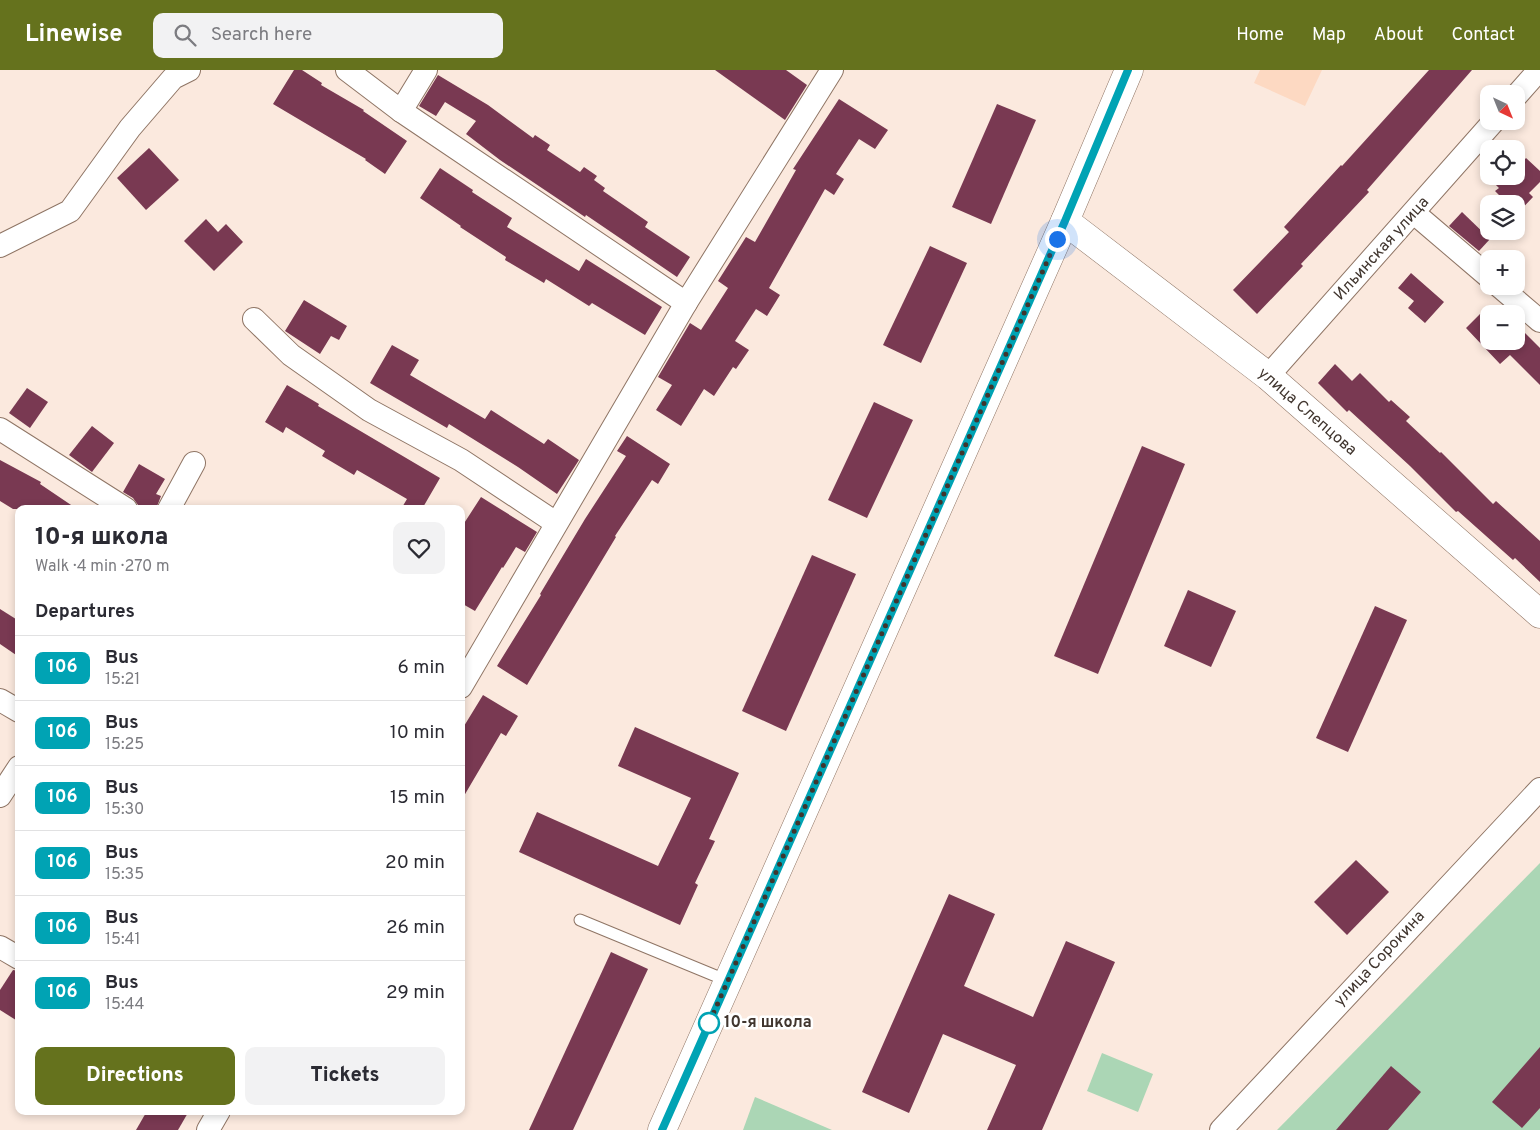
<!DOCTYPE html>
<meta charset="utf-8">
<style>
body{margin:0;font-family:Overpass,sans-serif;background:#f2f2f3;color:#2b2b33;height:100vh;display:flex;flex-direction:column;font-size:19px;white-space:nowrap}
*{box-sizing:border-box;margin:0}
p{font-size:16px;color:#7c7c81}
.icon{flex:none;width:28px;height:28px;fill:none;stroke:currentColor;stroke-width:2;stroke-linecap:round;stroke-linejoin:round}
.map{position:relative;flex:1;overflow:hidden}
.sheet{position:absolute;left:15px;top:435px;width:450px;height:610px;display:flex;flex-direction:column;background:#fff;border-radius:10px;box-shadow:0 2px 8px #0003}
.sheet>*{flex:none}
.badge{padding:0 10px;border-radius:8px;font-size:18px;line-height:32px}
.needle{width:32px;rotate:137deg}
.tools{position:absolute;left:1480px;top:15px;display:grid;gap:10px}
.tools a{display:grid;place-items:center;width:45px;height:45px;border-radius:10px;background:#fff;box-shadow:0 2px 8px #0003;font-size:25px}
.you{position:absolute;width:25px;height:25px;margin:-12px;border:4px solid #fff;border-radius:50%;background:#1a73e8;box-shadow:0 0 0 8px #1a73e833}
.map>.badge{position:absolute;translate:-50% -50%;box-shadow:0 0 0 2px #fff}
h2{padding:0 20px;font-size:19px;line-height:45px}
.round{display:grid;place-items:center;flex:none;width:52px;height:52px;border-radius:10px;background:#f2f2f3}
.head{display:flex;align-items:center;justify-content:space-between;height:85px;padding:0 20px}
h1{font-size:24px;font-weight:800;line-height:38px}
.action{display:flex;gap:10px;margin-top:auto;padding:10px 20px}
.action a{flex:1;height:58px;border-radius:10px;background:#65721d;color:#fff;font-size:20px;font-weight:800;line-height:58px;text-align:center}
.action a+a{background:#f2f2f3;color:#2b2b33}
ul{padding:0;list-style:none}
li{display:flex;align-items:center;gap:15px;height:65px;padding:0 20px;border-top:1px solid #e1e1e2}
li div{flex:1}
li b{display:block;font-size:19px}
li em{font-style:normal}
li .badge{min-width:55px;font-weight:700;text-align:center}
header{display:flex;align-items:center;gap:30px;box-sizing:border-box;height:70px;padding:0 25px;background:#65721d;color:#fff}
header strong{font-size:24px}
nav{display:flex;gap:28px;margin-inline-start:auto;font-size:18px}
.search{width:350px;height:45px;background:#f2f2f3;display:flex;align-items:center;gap:12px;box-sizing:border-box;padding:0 18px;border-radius:10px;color:#7c7c81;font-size:19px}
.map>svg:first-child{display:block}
.built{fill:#fdd9c2}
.green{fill:#abd6b5}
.building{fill:#793952}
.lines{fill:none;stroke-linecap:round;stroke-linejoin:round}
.lane-casing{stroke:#8f7565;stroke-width:13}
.street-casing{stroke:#8f7565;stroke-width:24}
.secondary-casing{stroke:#8f7565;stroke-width:29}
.lane{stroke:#fff;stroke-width:11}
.street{stroke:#fff;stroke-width:22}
.secondary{stroke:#fff;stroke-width:28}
.line-casing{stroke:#fff;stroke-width:11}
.line{stroke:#00a3b4;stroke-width:8}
.walk{stroke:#40352e;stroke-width:5;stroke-dasharray:0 9}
.stop-dot{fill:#fff;stroke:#00a3b4;stroke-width:2.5}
.labels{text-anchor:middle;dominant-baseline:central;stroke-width:5;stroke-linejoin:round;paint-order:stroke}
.street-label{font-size:16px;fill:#40352e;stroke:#fff}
.stop-label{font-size:16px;font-weight:bold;fill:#40352e;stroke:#fff;text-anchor:start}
</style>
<header>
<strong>Linewise</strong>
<div class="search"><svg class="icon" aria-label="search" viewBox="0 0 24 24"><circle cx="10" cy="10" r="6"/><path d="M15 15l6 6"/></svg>Search here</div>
<nav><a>Home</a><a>Map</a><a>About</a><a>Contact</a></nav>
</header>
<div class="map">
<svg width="1540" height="1060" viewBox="0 0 1540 1060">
<rect width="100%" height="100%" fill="#fbe9de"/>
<path class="built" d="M1260,0h62l-17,36 -51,-23z"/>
<g class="green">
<path d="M1540,793v267h-263z"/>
<path d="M1102,983l51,21 -15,38 -51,-21z"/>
<path d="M755,1027l77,33h-89z"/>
</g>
<g class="building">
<path d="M294,0h8l20,13 -1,2 43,25 -1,1 44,30 -22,33 -20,-14 1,-1 -93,-55z"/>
<path d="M715,0h71l21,15 -22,35z"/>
<path d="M1429,0h43l-105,120 2,2 -68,72 2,2 -46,48 -24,-24 56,-58 -5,-5 57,-62 1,1z"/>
<path d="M438,5l50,30 45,33 2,-3 15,10 -3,5 33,22 4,-5 13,9 -3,4 11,8 -2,3 45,31 -3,5 45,30 -13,20 -91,-62 -1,2 -85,-57 -34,-26 10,-13 -31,-19 -9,14 -17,-10z"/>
<path d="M839,29l49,31 -13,19 -16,-10 -23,35 8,5 -10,16 -9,-6 -56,99 11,7 -13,21 -11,-7 -21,32 14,9 -13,19 -3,-2 -19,29 -10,-7 -23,37 -25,-16 16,-25 -14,-8 32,-54 11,7 27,-42 -10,-7 28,-44 9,5 41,-72 -3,-1z"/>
<path d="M997,34l39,16 -45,104 -39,-17z"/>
<path d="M149,78l30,32 -33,30 -29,-32z"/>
<path d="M1526,88l14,13v11l-11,11 4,4 -15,16 -2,-2v-7h-8l-13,-13 4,-3 -12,-12h29v-7z"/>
<path d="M440,98l33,22 -1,2 40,26 -5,9 72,44 7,-12 76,48 -17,28 -53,-32 -3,3 -43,-27 -2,4 -39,-23 1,-3 -46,-30 1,-1 -41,-28z"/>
<path d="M1462,142l28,27 -11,12 -30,-25z"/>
<path d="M206,149l12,13 8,-8 17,18 -29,29 -30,-30z"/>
<path d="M930,176l37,17 -46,100 -38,-18z"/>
<path d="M1411,203l33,29 -19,21 -17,-15 6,-7 -16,-13z"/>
<path d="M304,230l43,26 -8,14 -8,-4 -11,18 -35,-23z"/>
<path d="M1480,244l7,8 2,-1v20h27v-17l24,24v37l-30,-30 -10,9 -34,-36z"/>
<path d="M392,275l27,15 -9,15 75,44 6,-9 53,34 4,-5 31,21 -22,34 -39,-27 -69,-43 -2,4 -77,-45z"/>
<path d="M1335,294l17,17 8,-8 29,29 2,-2 19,17 -4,4 34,32 1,-1 52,52 3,-3 44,40v41l-25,-24 -2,2 -55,-49 -2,1 -46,-46 -61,-56 -2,2 -29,-29z"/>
<path d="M287,315l32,19 -1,2 122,72 -18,31h-21l6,-10 -50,-29 -3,5 -32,-19 3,-5 -39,-24 -3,6 -18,-11z"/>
<path d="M27,318l21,14 -18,26 -21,-15z"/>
<path d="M874,332l39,18 -46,98 -39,-18z"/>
<path d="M92,356l22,17 -22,29 -23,-17z"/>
<path d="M627,366l43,28 -12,20 -6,-4 -37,56 1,1 -89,148 -30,-19 44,-71 -1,-1 45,-75 41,-63 -9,-5z"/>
<path d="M1142,376l43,18 -87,210 -44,-18z"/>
<path d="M0,390l41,22 -1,2 37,25h-64l-13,-8z"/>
<path d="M139,394l26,15 -9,15 5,2 -5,13h-12l-6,-4 -5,-7 -10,-6z"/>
<path d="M481,427l56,35 -12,20 -9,-5 -13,21 -1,-1 -27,44 -14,-8v-75z"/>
<path d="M812,485l44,19 -70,157 -44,-20z"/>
<path d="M1188,520l48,21 -25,56 -47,-21z"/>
<path d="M1375,536l32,14 -59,132 -32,-14z"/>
<path d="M0,539l19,12v36l-19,-13z"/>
<path d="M483,625l35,21 -12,20 -5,-3 -40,68v-70z"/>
<path d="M635,657l104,46 -30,66 6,2 -20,42 3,2 -18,40 -161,-73 18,-40 121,54 33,-68 -73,-32z"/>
<path d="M1356,790l33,32 -42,43 -33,-33z"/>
<path d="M949,824l46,20 -31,72 69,31 33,-76 49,21 -73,168h-55l29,-65 -73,-31 -34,79 -47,-21z"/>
<path d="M611,882l37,17 -75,161h-44z"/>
<path d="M13,900l6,1v51l-19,-12v-20z"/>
<path d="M1540,977v61l-18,20 -30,-26z"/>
<path d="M1391,996l30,26 -33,38h-52z"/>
<path d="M147,1041h42l-11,19h-42z"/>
</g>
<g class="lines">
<defs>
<path id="lane" d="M580,850l148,61"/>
<g id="street">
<path d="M347,0l54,41 285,192"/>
<path d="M1516,26l23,-26"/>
<path d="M401,41l25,-41"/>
<path d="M1414,143l75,64"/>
<path d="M0,176l70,-35 60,-83 43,-50 16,-8"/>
<path d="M1499,216l41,35"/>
<path d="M254,249l37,36 78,55 92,50 95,63"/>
<path d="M1268,306l226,-255"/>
<path d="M0,359l126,80"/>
<path d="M169,439l25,-46"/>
<path d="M461,617l225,-384 146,-233"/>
<path d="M0,630l19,11"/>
<path d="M0,726l19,-29"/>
<path d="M0,877l19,11"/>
<path d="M208,1060l11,-19"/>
<path d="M1221,1060l319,-341"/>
</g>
<g id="secondary">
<path d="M1065,151l203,155 272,238"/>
<path d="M662,1060l403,-909 64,-151"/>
</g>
</defs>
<use href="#lane" class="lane-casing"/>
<use href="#street" class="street-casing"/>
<use href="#secondary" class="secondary-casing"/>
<use href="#lane" class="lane"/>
<use href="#street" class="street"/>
<use href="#secondary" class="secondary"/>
</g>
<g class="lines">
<defs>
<path id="line" d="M662,1060l403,-909 63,-151"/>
</defs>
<use href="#line" class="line-casing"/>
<use href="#line" class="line"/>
<path class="walk" d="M709,953l-3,7 351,-791"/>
</g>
<circle class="stop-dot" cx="709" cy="953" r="10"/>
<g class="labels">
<g class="street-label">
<text transform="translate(1382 179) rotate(-48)">Ильинская улица</text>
<text transform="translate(1307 342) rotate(41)">улица Слепцова</text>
<text transform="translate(1380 889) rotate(-47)">улица Сорокина</text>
</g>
<g class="stop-label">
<text x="724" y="953">10-я школа</text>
</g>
</g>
</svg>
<div class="tools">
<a><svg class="needle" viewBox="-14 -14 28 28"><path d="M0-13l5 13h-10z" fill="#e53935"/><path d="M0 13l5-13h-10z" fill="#7c7c81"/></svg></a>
<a><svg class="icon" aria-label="locate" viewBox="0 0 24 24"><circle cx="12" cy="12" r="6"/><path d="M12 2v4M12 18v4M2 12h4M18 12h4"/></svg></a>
<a><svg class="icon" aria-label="layers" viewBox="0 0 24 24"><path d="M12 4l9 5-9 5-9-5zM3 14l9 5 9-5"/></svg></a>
<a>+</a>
<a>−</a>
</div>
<div class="you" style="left:1057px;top:169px"></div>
<section class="sheet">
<div class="head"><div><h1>10-я школа</h1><p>Walk · 4 min · 270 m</p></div><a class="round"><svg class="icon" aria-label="heart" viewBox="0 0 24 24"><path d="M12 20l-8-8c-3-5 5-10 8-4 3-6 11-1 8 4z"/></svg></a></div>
<h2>Departures</h2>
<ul>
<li><span class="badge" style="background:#00a3b4;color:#fff">106</span><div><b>Bus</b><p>15:21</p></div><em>6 min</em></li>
<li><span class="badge" style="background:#00a3b4;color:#fff">106</span><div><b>Bus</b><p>15:25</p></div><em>10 min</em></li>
<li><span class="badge" style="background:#00a3b4;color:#fff">106</span><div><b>Bus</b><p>15:30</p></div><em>15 min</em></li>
<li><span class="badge" style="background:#00a3b4;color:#fff">106</span><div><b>Bus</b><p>15:35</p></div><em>20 min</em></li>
<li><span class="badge" style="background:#00a3b4;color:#fff">106</span><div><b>Bus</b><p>15:41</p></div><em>26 min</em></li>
<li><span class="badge" style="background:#00a3b4;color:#fff">106</span><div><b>Bus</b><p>15:44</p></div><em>29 min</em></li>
</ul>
<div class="action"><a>Directions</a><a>Tickets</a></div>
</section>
</div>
